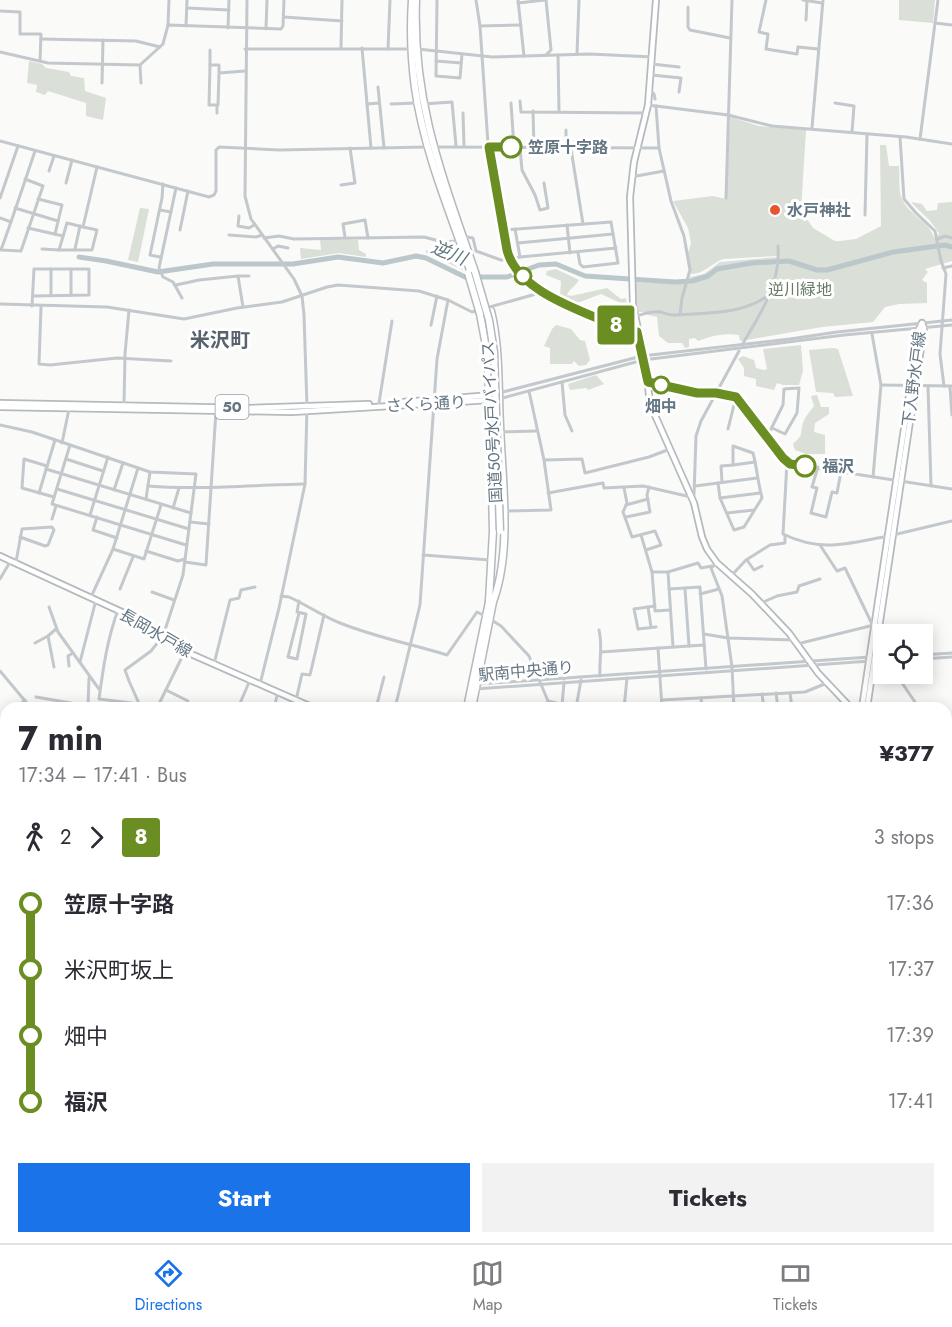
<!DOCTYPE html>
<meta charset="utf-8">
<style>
body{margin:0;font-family:Jost,"Noto Sans JP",sans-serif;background:#f2f2f3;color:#2b2b33;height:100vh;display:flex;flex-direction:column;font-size:22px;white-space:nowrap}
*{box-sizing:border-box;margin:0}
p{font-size:20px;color:#7c7c81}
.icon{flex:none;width:33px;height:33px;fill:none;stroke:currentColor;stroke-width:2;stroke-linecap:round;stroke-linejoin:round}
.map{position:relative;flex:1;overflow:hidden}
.side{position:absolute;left:0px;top:702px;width:952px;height:542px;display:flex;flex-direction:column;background:#fff;border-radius:18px 18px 0 0;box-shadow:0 3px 15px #0003}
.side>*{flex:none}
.badge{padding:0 12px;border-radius:4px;font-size:21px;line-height:39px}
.buttons{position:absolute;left:873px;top:624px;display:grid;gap:12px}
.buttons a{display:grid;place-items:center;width:60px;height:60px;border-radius:0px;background:#fff;box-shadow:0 3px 15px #0003;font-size:30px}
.map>.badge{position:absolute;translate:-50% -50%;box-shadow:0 0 0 3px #fff}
.legs{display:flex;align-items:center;gap:9px;height:66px;padding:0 18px;font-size:20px}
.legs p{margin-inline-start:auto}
.overview{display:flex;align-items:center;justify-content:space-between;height:102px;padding:0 18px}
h1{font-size:33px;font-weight:700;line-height:45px}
.primary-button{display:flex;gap:12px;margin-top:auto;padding:12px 18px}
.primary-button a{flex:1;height:69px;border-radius:0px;background:#1a73e8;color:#fff;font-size:24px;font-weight:700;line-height:69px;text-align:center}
.primary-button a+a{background:#f2f2f3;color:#2b2b33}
ul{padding:0 18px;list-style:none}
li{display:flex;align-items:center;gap:21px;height:66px;font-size:22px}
li i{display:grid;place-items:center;width:9px;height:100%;margin:0 8px;background:currentColor}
li i::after{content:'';width:15px;height:15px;margin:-8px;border:4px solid;border-radius:50%;background:#fff}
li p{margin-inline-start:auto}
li:first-child i{background:linear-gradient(#0000 50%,currentColor 0)}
li:last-child i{background:linear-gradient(currentColor 50%,#0000 0)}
.tabs{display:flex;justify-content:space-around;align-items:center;height:84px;border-top:2px solid #e1e1e2;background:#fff;font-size:16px;color:#7c7c81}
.tabs a{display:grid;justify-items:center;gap:3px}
.tabs .active{color:#1a73e8}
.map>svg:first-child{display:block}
.green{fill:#dadfd7}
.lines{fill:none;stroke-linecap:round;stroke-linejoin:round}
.river{stroke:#bbc7cb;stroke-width:5}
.major-casing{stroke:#b5babe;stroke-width:8}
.highway-casing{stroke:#b4b9bd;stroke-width:9}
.minor{stroke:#c3c8cc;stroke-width:3}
.major{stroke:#fff;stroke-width:4.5}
.highway{stroke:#fff;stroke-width:6}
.highway-bridge-casing{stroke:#b4b9bd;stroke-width:9;stroke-linecap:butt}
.highway-bridge{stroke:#fff;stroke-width:6}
.line-1-casing{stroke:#fff;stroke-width:14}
.line-1{stroke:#6b8e23;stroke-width:9}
.stop-1-dot{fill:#fff;stroke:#6b8e23;stroke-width:3}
.poi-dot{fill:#e4572e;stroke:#fff;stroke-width:2}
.labels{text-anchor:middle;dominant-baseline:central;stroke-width:6;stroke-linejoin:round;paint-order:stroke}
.shield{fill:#fff;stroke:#939fa8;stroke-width:1.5}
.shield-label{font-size:15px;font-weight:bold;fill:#657683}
.stop-label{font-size:16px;font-weight:bold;fill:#657683;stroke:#fff;text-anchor:start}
.poi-label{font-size:16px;font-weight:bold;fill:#657683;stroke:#fff;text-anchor:start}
.park-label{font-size:16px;fill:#687a64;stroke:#fff}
.street-label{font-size:16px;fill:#657683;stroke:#fff}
.water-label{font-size:18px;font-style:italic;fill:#60757c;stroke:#fff}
.quarter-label{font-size:20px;font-weight:bold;fill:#57646e;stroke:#fff}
</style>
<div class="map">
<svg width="952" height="1243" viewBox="0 0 952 1243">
<rect width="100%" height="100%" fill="#fafaf8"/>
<g class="green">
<path d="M899,0h36l-2,23 -34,-3z"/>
<path d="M29,61l13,3 4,4 23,4 2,4 13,2 1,13 21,7 -3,22 -17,-4v-13l-38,-12 -3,4 -9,-3 1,-7 -10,-2z"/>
<path d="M730,117l29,9 47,4 -5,80 12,18 22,13h5l16,-2 25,-13 -1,-81h6l3,21h10c1,10 -1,24 3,33 7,16 29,24 32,39l5,-4c-7,-14 -18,-21 -28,-32l11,2 5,7 10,-1 1,-7 14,-1v59l-27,8 3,3 -6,8 5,3v20l-28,1 -14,3 -12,15 -51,5 -82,14 -1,-6c-15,-2 -27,1 -41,6l-3,-3 -6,1v8l-4,1 -3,-5h-14l-9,-7 -2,-19 -9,-2 -1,-3h-9l-3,-30 53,2 2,-7 14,-3 16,-12 57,-5v-1l-53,3c-13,4 -19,15 -33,15l-3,-21 3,-10 -3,-15 -15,-27 40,-5 13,3z"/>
<path d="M140,208l9,1 -11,53 -10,-2z"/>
<path d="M320,239l38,1 1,10 7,4v3l-27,-4 -38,6 -1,-11 21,2z"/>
<path d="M443,243l10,1 10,26 -37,-17v-3l9,3 1,3 9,3z"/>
<path d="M556,269l23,11c-3,6 -9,8 -12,15l4,1 36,-8 14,11 5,-1 1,8 -26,-12 -29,11 -12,-9 1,-15 -15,-6 1,-4z"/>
<path d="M556,325l15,4 9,11 5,1 5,19 -4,5 -7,1 -5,-5 -2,3h-22v-16l-6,-2 8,-17z"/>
<path d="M801,345l2,26 -4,14h-16l-6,-2 -3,7 -18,-4v-7l-12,-3v-8l-6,-9 5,-3 11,4 2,8 8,2 3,-1 -4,-20z"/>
<path d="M833,348l5,1 15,47 -18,1 -2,-4 -17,-1 -7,-42z"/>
<path d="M596,375l8,9 -16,6 -2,-2 -16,2 -2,-6z"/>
<path d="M817,395l4,12h8v7l-14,9 -1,9 11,3v19h-18l-12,-4 -2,-6c12,-11 6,-8 10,-21 2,-6 7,-12 11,-17l-3,-10z"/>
</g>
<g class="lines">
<g class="river">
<path d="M79,257l27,4 52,11 55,-8h80l45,-7 45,6 33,-7 10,2 39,19h42l32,-12 17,-1 29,12 90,6 17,-1 16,-5 9,-7 35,-6 37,-2 28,9h10l66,-18 52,-7 7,2"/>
<path d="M425,1238v5"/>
</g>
<defs>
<g id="major">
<path d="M656,0l-8,105 -14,57 -4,35 3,108 13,63 4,36 44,99 8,34 5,12 10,14 35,31 37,39 29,40 33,35"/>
<path d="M0,403l249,5 120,-4"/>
<path d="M390,403l102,-8"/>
<path d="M0,407l292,5 198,-12"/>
<path d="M0,556l124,57 67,41 123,54"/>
<path d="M862,708l57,-379 3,-6"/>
<path d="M867,708l57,-380 -2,-5"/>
<path d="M946,945h6"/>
<path d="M854,1238v5"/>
<path d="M857,1238l1,5"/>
</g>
<g id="highway">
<path d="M412,0c-2,29 -1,58 3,88 9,64 35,124 56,185"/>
<path d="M416,0c-4,102 27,178 59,272"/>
<path d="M491,311c9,37 7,76 9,114 2,54 12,123 -6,174"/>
<path d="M480,314l7,37 3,59 3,121 -4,70"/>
<path d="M467,708l23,-111"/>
<path d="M472,708l22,-111"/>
<path d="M0,847l6,4"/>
<path d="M0,852l6,5"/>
<path d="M498,1238l8,5"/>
<path d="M506,1238l7,5"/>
<path d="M190,1243l5,-5"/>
<path d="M197,1243l5,-5"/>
</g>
</defs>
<use href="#major" class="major-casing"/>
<use href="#highway" class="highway-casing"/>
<g class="minor">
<path d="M247,0l-2,196 6,23 43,60 8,17 2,19 3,92 -2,77 -26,124 -19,76"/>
<path d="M437,0l-1,76 24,2 2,-24"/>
<path d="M476,0l4,26 8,118 19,106c11,45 84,63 120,81l10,1"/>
<path d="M518,0l6,56"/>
<path d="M546,0l5,50 -5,5"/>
<path d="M766,0l-7,32 9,2 -2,15 31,5 1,-7 20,2"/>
<path d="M803,0l19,3"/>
<path d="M518,3l27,-3"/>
<path d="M688,7v20l2,3 40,8"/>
<path d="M187,8l42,2"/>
<path d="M0,11l20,1v22h21l-1,27"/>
<path d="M284,17l58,4"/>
<path d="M806,20l1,-19"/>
<path d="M935,23l17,2"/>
<path d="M168,25l1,-25"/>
<path d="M186,26l1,-26"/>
<path d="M480,26l41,-1"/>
<path d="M228,28l1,-28"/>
<path d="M266,29l1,-29"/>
<path d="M41,39l95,2 24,6"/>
<path d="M341,48l1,-48"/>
<path d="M362,48l9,100"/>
<path d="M245,49h166"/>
<path d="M388,49l2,-49"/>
<path d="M418,49l74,8 98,-3 63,3"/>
<path d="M210,50v15"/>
<path d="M0,52l48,11 92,2 23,-21 5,-19 113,4 2,-3 1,-26"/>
<path d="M577,54l2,-54"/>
<path d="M558,55l1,56"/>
<path d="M436,61l25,2"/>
<path d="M652,64l27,3"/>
<path d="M140,65l1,18"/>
<path d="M219,73v-8h-9l-1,40h9l1,-32 26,-2"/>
<path d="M652,75l29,3 -2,14"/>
<path d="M102,83l1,-43"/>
<path d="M378,87l6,61"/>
<path d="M650,90l4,4 1,5"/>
<path d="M520,101l1,11 125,1"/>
<path d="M511,103l3,45"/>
<path d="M835,103l19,3 -2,26"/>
<path d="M367,104l12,-1"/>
<path d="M391,104l25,-1"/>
<path d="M423,104l29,-2 4,44"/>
<path d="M648,105l80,10 44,11 134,11 46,7"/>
<path d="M656,106l3,42 12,53 13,35 6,34 -8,28 -2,16"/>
<path d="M533,111l1,37"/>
<path d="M217,113v-8"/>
<path d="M463,113l1,33"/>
<path d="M812,128l11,-128"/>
<path d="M566,130v18"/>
<path d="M900,137l4,62 12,14 19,18 6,30 5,13 -6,80 4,32"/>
<path d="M920,139l18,-139"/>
<path d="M0,141l209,56 5,-2 2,-4v-41l3,-3 60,3 148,-3"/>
<path d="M433,147l226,1"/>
<path d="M520,148l2,22 13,25 5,15 8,-2 -4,-25"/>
<path d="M571,149l12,75"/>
<path d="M49,171l5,-15"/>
<path d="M631,177l33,-6"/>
<path d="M25,179l18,7 -22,65 -20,-1c12,-33 23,-66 34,-99"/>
<path d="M66,183l6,-23"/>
<path d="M341,185l14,-2 -5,-35"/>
<path d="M176,188l-17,80 4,9 10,5 9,16"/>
<path d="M0,198l18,-52"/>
<path d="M726,198l6,-198"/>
<path d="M38,199l24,6 -7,29"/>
<path d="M15,208l43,13"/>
<path d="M160,210l11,2"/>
<path d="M865,215l2,-81"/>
<path d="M239,216l-1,10 11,2 5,-3"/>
<path d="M0,218l11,4"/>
<path d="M567,225l3,28"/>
<path d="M83,227l-16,-4 -8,27h33l5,-20 -14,-3 14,-60"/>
<path d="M28,228l35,8"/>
<path d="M515,229l5,28"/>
<path d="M180,230l8,-39"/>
<path d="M504,230l107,-8 7,41 -35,4 -3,-3 -2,-11"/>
<path d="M229,235l27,2 6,-2"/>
<path d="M345,237l-2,-13 22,-4 3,18"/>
<path d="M467,237l6,1 3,13 25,9h5l14,-3 96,-9"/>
<path d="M264,238l15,-2 15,3 130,-2 19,5 14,-1"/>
<path d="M938,239l7,-3 7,2"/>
<path d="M518,243l95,-9"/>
<path d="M42,249l17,1"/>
<path d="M75,249l5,-23"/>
<path d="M273,249l5,-3 10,2"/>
<path d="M160,257l-10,-2 12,-57 1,-14"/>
<path d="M943,268l9,-2"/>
<path d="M51,269v26"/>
<path d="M71,269v26"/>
<path d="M239,276h10"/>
<path d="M176,285l23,-5 39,-4 5,31"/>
<path d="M0,304l107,3 77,12 53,-11 45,-6 45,-15 11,-2 81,6 29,9 24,12 71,-20"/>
<path d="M32,306l2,-37h55v26l-56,1"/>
<path d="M41,307l-2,57 11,1 67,-7 54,3"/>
<path d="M636,316c8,-2 15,-5 24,-4 5,1 8,3 14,3 31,-2 70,0 96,-21"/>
<path d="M431,325l6,-29"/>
<path d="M872,334l9,51 -8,92"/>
<path d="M742,345c18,-31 39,-61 36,-99"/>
<path d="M562,382l3,33 7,16"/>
<path d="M648,382l49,11h19l20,4 47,61 7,6 162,25"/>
<path d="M881,385l71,1"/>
<path d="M928,386l3,100"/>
<path d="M950,387l2,28"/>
<path d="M499,393l143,-37 148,-17 47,-7 115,-12"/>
<path d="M499,399l144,-39 201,-25 108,-10"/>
<path d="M379,403l13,-82"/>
<path d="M124,405l1,-51 4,-44"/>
<path d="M0,425l32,7 118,40 46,2 -13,101 -20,61 -12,15 -26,19 4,11 12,27"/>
<path d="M728,429l8,-32"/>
<path d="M500,432l36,-1"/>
<path d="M767,437l16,-32 1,-16 15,-1 -2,25 -12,21 -13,-6"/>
<path d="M62,443l7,-34"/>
<path d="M70,445l-18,59 134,41"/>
<path d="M66,459l37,12"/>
<path d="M544,460l38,-1 3,14 64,-16 21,-8"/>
<path d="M787,462l-4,72c39,19 65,9 106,2"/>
<path d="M733,465l22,-3"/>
<path d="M47,466l-23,-7 -2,29 32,9"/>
<path d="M818,467l-6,20 5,1 -6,25 15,4 6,-25 5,1 4,-21"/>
<path d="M46,469l145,44"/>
<path d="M718,483l2,15 14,32 10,-3 18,-29c-4,-15 -5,-30 -9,-45l-20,-7v19l-12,1 1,16"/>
<path d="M148,486c53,4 104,-1 157,-2"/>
<path d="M695,486l62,-8"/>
<path d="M624,488l3,15 -4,9 9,25 23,-6 6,14 -15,5"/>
<path d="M57,489l132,40"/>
<path d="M114,490l9,-27"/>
<path d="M39,493l16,-53"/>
<path d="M548,493l55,-10 1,5 39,-2 48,11 3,-2 2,-59 5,-15 38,-70"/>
<path d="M720,498l40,-5"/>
<path d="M146,499l4,-27"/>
<path d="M626,505l22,-6"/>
<path d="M173,508l6,-20"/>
<path d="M505,511l46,-1 -7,-50 -15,-69"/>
<path d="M727,513l27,-3"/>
<path d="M90,515l18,-58"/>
<path d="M97,517l-4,13 24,8"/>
<path d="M626,517l24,-5 -3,-17 2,-8"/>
<path d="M52,519l4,-13"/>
<path d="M190,522l19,2"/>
<path d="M641,535l11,37"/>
<path d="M893,535l59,-14"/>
<path d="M820,545l17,26 8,-3 27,56"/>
<path d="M113,549l31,10 17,-54"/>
<path d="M146,551l32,10 7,-2"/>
<path d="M423,555l67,5"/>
<path d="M747,560l7,10 8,-4"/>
<path d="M16,562l6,-33 30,-2 2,3 -6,15 -3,1 -25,-9"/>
<path d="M185,562l21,3 10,-154"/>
<path d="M717,563l-6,5 11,28 10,71 2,41"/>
<path d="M668,572l5,75"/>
<path d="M731,576l15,-16 24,-15 15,-2v-8"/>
<path d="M0,579l10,-17"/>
<path d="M120,589l13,-32"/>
<path d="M669,589l31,-2 6,82"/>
<path d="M685,589l4,57"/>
<path d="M152,592l22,8"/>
<path d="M700,594l19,-5"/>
<path d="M281,596l8,1c18,8 33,19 51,26 35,14 71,21 107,32l30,-43 8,4"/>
<path d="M91,597l22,-48 25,-81"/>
<path d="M761,603l16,-7 20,-4 2,-6 21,-7"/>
<path d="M655,606l-21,3 4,20 18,-2"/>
<path d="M49,607l9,25 41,57"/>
<path d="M648,607l3,20"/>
<path d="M118,610c-11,30 -15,59 -19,89l40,5"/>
<path d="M670,610l-15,1 -3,-39h16l30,-9 3,5 11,-2"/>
<path d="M299,613l-11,44 9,2 9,-45 -9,-2 2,-11"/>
<path d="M490,619l11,7 28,30 19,45 29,7"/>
<path d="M599,630c4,16 0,30 1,46"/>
<path d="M704,634l24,4 66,2"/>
<path d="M35,643l13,-7"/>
<path d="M797,644l77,-19"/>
<path d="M658,648l4,60"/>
<path d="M601,652l103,-7"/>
<path d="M922,655l30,-2"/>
<path d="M922,659l30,-2"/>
<path d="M80,662l16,-62"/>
<path d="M533,663l30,-3 1,19"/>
<path d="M214,664l16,-64 9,-2 2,-8 14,-3"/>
<path d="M69,666l-1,-10 5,-3"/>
<path d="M54,667l-6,-31 8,-7"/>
<path d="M0,671l31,37"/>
<path d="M896,674l23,34"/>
<path d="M478,684l406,-28"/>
<path d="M475,689l409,-29"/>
<path d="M166,690l22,11"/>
<path d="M776,693l2,15"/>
<path d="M790,693l2,15"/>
<path d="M762,694l2,14"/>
<path d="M36,697l52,9 1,-28"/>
<path d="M701,698l1,10"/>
<path d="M296,700l6,-26 8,1 14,-60"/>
<path d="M662,700l143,-8 22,-9"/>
<path d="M562,705l2,-22"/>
<path d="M16,708l9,-8"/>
<path d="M51,708h6"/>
<path d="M157,708l28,-57"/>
<path d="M238,708l12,-28"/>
<path d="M274,708l4,-16"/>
<path d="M376,708l8,-31"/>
<path d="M395,708l25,-103 17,-246 11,-59"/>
<path d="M545,708l3,-7"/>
<path d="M576,708l5,-28"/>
<path d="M624,708l3,-30"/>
<path d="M0,721l6,-4"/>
<path d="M946,740l6,-3"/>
<path d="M0,772l6,-5"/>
<path d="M0,793l6,7"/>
<path d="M0,824l6,-5"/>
<path d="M946,835l6,-5"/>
<path d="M946,851v28"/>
<path d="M0,915l6,7"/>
<path d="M0,926l6,-5"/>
<path d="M946,975h6"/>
<path d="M0,976l6,1"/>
<path d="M946,1024l6,4"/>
<path d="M0,1025l6,7"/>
<path d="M0,1029l6,-5"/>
<path d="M0,1040l6,7"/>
<path d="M946,1077l1,1"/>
<path d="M946,1102l6,3"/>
<path d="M946,1110l5,3 -1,13 -4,2"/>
<path d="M0,1131l6,-5"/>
<path d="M0,1134l6,7"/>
<path d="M946,1170l6,1"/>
<path d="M946,1205l6,-2"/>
<path d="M0,1234l6,-5"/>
<path d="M70,1238l12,5"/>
<path d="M670,1238l6,5"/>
<path d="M799,1238l23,5"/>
<path d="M884,1238l2,5"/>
<path d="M926,1238l2,5"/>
<path d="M201,1239l15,4"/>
<path d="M695,1239l10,4"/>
<path d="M41,1243l6,-5"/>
<path d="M245,1243v-5"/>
<path d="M352,1243v-5"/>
<path d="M717,1243v-5l17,2 1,-2"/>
<path d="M780,1243l2,-5"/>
<path d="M932,1243l20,-7"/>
</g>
<use href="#major" class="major"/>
<use href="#highway" class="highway"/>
<defs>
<g id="highway-bridge">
<path d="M475,272l14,48 5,32 6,179"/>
<path d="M468,273l12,41"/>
<path d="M494,457l1,28"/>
</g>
</defs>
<use href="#highway-bridge" class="highway-bridge-casing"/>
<use href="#highway-bridge" class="highway-bridge"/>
</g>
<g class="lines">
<defs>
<path id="line-1" d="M511,147h-22l18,103c11,45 84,63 120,81l10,1 11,50 49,11h19l20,4 47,61 7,6 15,2"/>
</defs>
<use href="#line-1" class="line-1-casing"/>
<use href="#line-1" class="line-1"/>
</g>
<g class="stop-1-dot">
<circle cx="511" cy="147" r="10"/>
<circle cx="523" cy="276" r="8"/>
<circle cx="661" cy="385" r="8"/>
<circle cx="805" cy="466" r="10"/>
</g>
<circle class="poi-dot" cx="775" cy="210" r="6"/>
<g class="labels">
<rect class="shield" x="215.5" y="395" width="33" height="24" rx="4.5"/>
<g class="shield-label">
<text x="232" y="407">50</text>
</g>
<g class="stop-label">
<text x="528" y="147">笠原十字路</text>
<text x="661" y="406" text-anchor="middle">畑中</text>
<text x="822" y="466">福沢</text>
</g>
<g class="poi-label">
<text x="787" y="210">水戸神社</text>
</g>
<g class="park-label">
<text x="800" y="289">逆川緑地</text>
</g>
<g class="street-label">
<text transform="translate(914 379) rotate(-83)">下入野水戸線</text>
<text transform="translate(426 404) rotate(-3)">さくら通り</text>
<text transform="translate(492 422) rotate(-93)">国道50号水戸バイパス</text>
<text transform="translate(156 633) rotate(30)">長岡水戸線</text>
<text transform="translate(526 671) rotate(-5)">駅南中央通り</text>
</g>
<g class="water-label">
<text transform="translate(449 253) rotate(22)">逆川</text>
</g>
<g class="quarter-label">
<text x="220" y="340">米沢町</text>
</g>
</g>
</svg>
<div class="buttons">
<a><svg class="icon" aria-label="locate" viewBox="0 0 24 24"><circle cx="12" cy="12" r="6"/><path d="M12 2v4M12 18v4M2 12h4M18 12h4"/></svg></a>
</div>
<b class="badge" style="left:616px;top:325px;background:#6b8e23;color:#fff">8</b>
<section class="side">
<div class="overview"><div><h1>7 min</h1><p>17:34 – 17:41 · Bus</p></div><b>¥377</b></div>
<div class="legs"><svg class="icon" aria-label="walk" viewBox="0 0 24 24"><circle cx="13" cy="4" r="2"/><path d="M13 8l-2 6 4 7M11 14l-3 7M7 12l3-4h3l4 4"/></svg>2<svg class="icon" aria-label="forward" viewBox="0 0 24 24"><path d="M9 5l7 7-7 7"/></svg><b class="badge" style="background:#6b8e23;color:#fff">8</b><p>3 stops</p></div>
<ul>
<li><i style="color:#6b8e23"></i><b>笠原十字路</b><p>17:36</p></li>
<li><i style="color:#6b8e23"></i><span>米沢町坂上</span><p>17:37</p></li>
<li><i style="color:#6b8e23"></i><span>畑中</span><p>17:39</p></li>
<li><i style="color:#6b8e23"></i><b>福沢</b><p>17:41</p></li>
</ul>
<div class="primary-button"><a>Start</a><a>Tickets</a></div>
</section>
</div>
<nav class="tabs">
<a class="active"><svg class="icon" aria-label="directions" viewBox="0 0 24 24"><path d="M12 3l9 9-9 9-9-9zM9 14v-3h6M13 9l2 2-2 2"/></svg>Directions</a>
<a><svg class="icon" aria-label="map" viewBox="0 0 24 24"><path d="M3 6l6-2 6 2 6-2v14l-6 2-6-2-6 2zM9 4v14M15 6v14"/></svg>Map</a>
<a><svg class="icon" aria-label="tickets" viewBox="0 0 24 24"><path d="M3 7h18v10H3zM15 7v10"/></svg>Tickets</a>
</nav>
